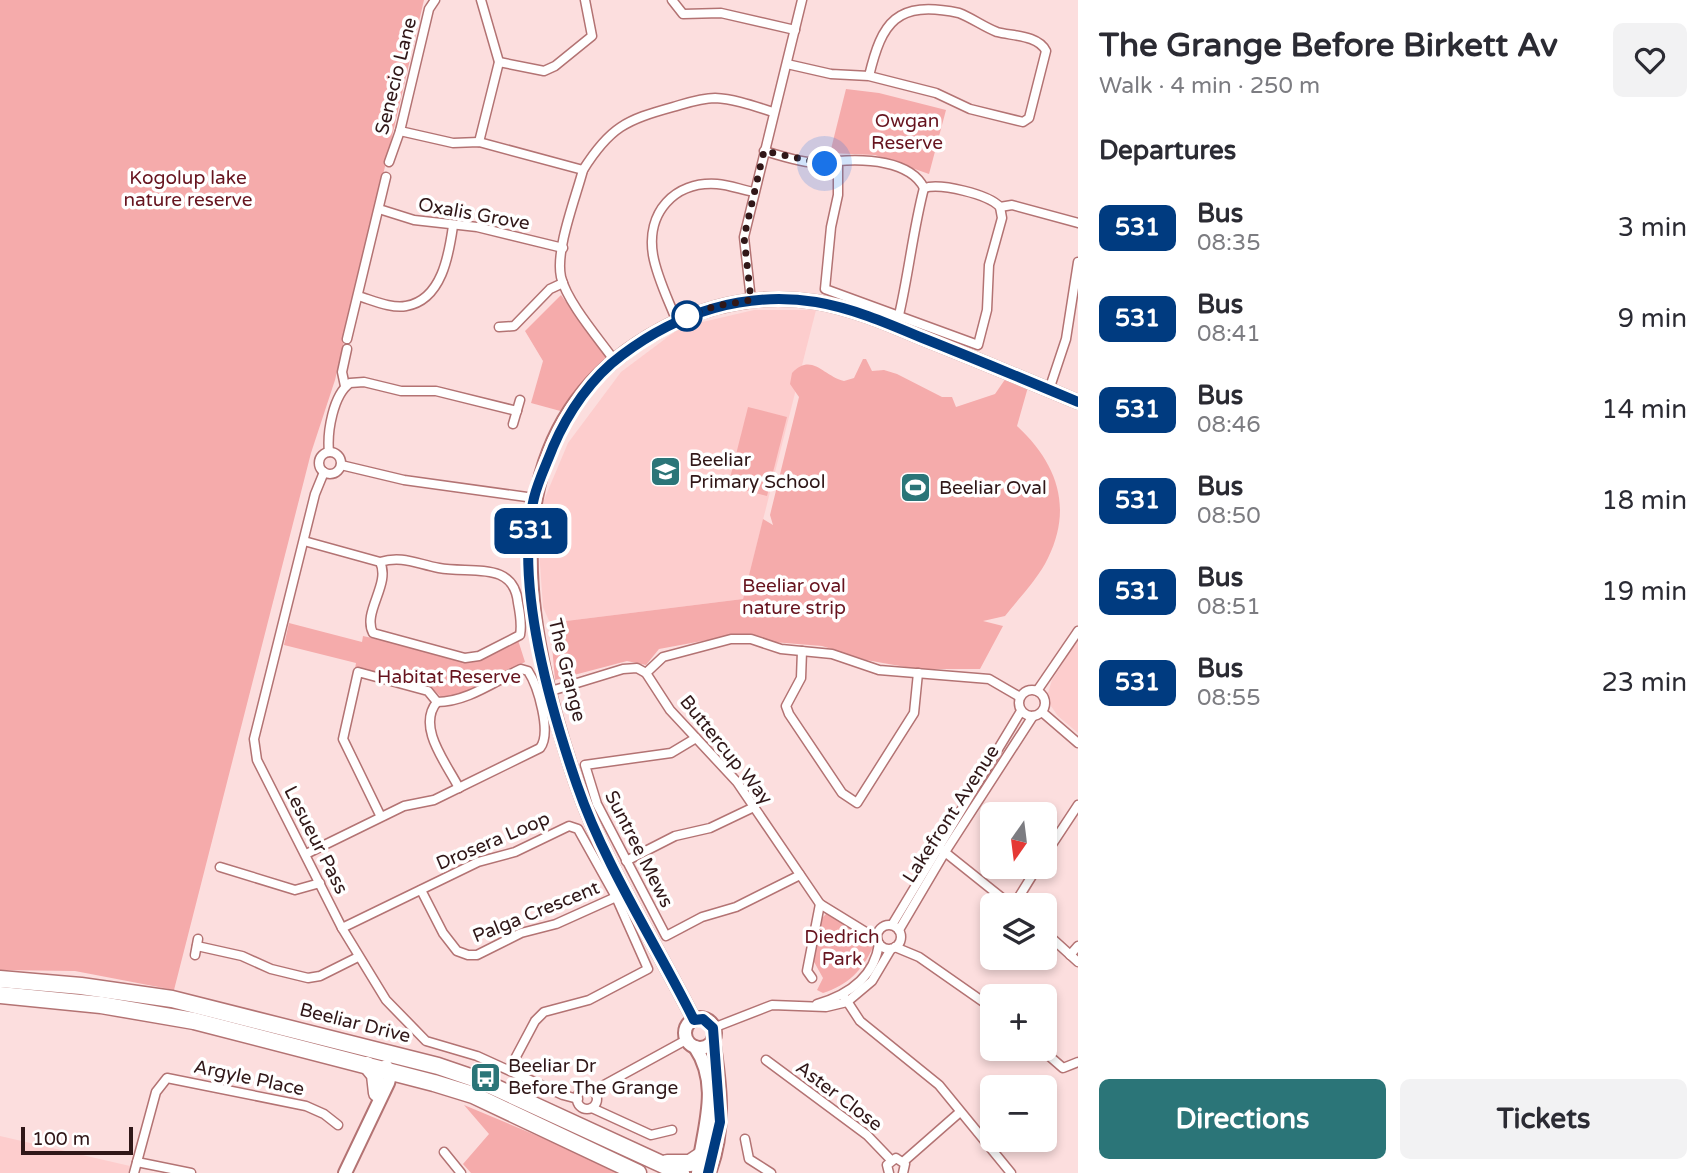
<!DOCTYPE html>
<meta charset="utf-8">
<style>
body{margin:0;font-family:"Varela Round",sans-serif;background:#f2f2f3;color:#2b2b33;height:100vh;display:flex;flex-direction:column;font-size:26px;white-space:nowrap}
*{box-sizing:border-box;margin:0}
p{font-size:23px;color:#7c7c81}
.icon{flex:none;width:38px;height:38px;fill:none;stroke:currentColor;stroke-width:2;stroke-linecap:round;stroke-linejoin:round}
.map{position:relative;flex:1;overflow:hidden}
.details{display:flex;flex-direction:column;background:#fff;width:630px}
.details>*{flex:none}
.badge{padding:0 14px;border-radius:10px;font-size:24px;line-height:46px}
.needle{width:46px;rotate:194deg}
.buttons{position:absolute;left:980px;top:802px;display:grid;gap:14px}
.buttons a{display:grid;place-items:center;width:77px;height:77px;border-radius:10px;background:#fff;box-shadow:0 4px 10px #0003;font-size:35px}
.scale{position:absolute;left:21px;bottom:18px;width:112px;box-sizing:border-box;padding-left:7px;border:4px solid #301718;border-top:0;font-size:19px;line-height:24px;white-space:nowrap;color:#301718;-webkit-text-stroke:5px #fff;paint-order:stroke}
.you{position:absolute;width:35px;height:35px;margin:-18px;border:5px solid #fff;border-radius:50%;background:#1a73e8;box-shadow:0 0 0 10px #1a73e833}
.map>.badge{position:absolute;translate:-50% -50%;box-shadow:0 0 0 4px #fff}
h2{padding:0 21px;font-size:26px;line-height:63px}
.round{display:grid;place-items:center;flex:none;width:74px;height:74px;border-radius:10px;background:#f2f2f3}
.head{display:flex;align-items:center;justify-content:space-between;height:119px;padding:0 21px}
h1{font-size:33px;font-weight:700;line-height:52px}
.primary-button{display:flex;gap:14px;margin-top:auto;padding:14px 21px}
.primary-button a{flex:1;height:80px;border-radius:10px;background:#2b7578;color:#fff;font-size:28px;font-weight:700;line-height:80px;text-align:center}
.primary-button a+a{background:#f2f2f3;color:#2b2b33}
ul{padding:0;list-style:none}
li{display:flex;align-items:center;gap:21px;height:91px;padding:0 21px}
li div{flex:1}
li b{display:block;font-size:26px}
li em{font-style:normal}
li .badge{min-width:77px;font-weight:700;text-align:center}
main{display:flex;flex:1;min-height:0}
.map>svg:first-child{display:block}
.built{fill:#fdcdcd}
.green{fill:#f5abab}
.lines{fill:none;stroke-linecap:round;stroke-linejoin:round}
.street-casing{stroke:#b37373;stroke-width:11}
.secondary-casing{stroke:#b37373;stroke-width:16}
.highway-casing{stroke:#b37373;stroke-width:19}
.street{stroke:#fff;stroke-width:8}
.secondary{stroke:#fff;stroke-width:12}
.highway{stroke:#fff;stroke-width:16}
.line-casing{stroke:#fff;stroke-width:16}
.line{stroke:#003b80;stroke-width:10}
.walk{stroke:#301718;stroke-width:7;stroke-dasharray:0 12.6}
.stop-dot{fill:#fff;stroke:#003b80;stroke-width:3.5}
.labels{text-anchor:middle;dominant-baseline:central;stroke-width:7;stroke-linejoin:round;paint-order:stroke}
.street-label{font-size:19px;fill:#301718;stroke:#fff}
.park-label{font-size:19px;fill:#67141f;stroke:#fff}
.poi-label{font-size:19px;fill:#301718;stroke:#fff;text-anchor:start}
</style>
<main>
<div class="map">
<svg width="1078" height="1173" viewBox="0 0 1078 1173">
<rect width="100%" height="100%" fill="#fcdede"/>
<g class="built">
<path d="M754,310h62l-73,289 -193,24 -7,-16 -4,-57 5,-50 24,-57 53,-71 60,-45z"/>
<path d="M1078,639v94l-20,-17 -12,-17 6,-19z"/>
<path d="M0,1136l130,30 -2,7h-128z"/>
</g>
<g class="green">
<path d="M0,0h424l-89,380 -24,73 -137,537 -99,-19 -75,-1z"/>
<path d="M846,89l33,4 67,17 -17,64 -54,-19 -45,-2z"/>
<path d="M561,295l45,62 -28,32 -14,23 -33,-9 12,-42 -18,-30z"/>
<path d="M863,359h3l6,12 12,-1 13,4 45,23h10l4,10 39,-13 11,-16 22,9 -11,39c40,37 56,81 31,132 -10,21 -29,40 -43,58l-22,5 20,5 -23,43h-63l-51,-9 -44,-14 -49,-4 -33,-8 -81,15 -13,16 -19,-4 -72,19 -5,-57 193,-24 20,-80 10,6 -3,-10 29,-118 -9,-13 2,-11c20,-21 31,3 52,8l10,-3z"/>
<path d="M748,407l39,10 -20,79 -39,-10z"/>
<path d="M289,623l73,19 1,-6 108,24 47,-20 7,22 -75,38 -8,-2 -10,-10 -77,-19 1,-6 -72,-18z"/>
<path d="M828,912l41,21 4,14c-11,24 -25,38 -50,46l-6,-3 6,-12 -10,-18 9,-42z"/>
<path d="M464,1105l162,68h-155l-8,-9 26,-30z"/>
</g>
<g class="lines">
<defs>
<g id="street">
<path d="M672,0l11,14 38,-1 74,17"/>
<path d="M499,62l45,9 11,-5 37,-30 -7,-36"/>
<path d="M787,64l44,10 38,2 67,17 34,16 53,13 6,-4 17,-67c-8,-16 -34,-15 -49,-19 -13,-5 -25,-14 -38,-19 -63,-13 -77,9 -90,63"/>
<path d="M400,131l53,12 26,-1 104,28"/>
<path d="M479,142l20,-80 -18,-62"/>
<path d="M764,151c25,7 48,16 74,10v34l-7,32 -6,62 153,56 9,-35 2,-45 13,-47 -2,-11c-12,-13 -59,-24 -76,-19 -14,-28 -60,-29 -86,-27"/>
<path d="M389,162l11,-31 29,-122 6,-9"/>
<path d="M1000,207l12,-2 66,18"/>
<path d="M379,209l35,11 63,7 86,21"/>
<path d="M358,296c14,4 34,13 48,10 36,-6 43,-52 47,-80"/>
<path d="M751,300l-7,-63 58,-237"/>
<path d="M899,315c10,-43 14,-85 25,-127"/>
<path d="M677,322c-8,-21 -20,-44 -24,-67 -7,-42 21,-74 64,-71 13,1 25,6 37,8"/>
<path d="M499,327l15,-1 36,-37 13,-6"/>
<path d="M347,339l39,-162"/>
<path d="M614,360c-15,-21 -47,-58 -53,-83 -6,-27 15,-80 22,-107 27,-43 43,-50 90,-63 14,-4 28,-9 42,-9 20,1 39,8 58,14"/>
<path d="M345,386l-3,-14 5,-23"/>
<path d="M1049,390l17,-51 12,-77"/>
<path d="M513,424l7,-24"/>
<path d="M329,452c-2,-20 4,-57 21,-69l14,-1 37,9h35l81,20"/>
<circle cx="330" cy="463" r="11"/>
<path d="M341,465l63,15 130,18"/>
<path d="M324,472l-9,22 -61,245 3,21 85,168 44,72 40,41 51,15 86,39 15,4"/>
<path d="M304,541l76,21c11,22 -18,50 -7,71l92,25 14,-2 41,-21c2,-10 0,-22 -2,-32 -4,-43 -48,-29 -79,-35 -22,-4 -37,-13 -59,-6"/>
<path d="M802,651l-1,27 -15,28 3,8 53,79 15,10 57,-90 4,-40"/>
<path d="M646,673l17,-16 68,-18h20l30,10 51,5 47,16 110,9 31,18"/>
<circle cx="1032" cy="703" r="13"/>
<path d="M551,691l72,-22 14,-1 9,5 24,37 67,72 83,122 57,35"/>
<path d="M1037,691l41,-60"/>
<path d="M437,702c-21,25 10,62 22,86"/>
<path d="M1042,712l36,31"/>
<path d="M696,738l-25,15 -86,12 12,39 69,132 36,-19 34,-10 64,-32"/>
<path d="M941,849l70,56"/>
<path d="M306,854l98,-48 30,-6 106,-52c12,-15 -2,-62 -12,-77l-7,-2c-26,12 -54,33 -84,33l-9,-11 -70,-19 -15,67 38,78"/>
<path d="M1045,855l33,-50"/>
<path d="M626,861l49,-25 35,-8 44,-21"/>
<path d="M220,867l75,23 25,-7"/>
<path d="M421,890l22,43 14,18 11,4h9l44,-22 35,-9 60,-27"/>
<path d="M1014,905l24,-39"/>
<path d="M892,925l129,-214"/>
<circle cx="889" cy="937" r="12"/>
<path d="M342,928l136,-66 37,-10 54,-26 9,3 38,68 32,72 -59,31 -45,12 -9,9 -26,49"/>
<path d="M899,930l46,-78 88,-136"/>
<path d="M1045,932l33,30"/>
<path d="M197,946l45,10 29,13 37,9 12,-2 38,-19"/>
<path d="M895,947l24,10 73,51"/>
<path d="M195,955l3,-16"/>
<path d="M1070,955l8,-9"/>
<path d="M812,978l-5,-7 13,-67"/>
<path d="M843,995l17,26 79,64 72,88"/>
<path d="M817,1004c31,-9 57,-26 62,-60"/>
<path d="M713,1028l59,-23 54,2 21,-5 25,-21 19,-32"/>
<path d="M1040,1048l23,20 15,-6"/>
<path d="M766,1060l101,75 24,25"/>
<circle cx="587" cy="1099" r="10"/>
<path d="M593,1091l93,-51"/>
<path d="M592,1108l59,27 21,-5"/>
<path d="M745,1139l4,20 22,14"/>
<path d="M444,1152l17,21"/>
<path d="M137,1162l54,11"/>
<path d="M903,1162l57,-50"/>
<path d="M134,1173l22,-81 11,-14 139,28 18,8 14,11"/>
<path d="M889,1173l-2,-8 9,-7 9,6 -2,9"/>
</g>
<g id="secondary">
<circle cx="700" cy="1033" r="15"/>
<path d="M694,1020c-38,-76 -90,-156 -117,-235 -48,-140 -92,-331 50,-434 55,-40 120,-60 189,-49 36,6 71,21 104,35 53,21 106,43 158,65"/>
<path d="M695,1047c27,40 7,83 3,126"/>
<path d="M345,1173l43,-90 2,-7 -4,-10"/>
<path d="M709,1173c17,-43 11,-90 4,-134"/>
</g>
<g id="highway">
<path d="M0,979l81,7 91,13 266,67 41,14 202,93"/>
<path d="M0,995l101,10 93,16 240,62 39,12 165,78"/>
<path d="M367,1065l8,10 2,18"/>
<path d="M667,1163h23l12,-8"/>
</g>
</defs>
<use href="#street" class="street-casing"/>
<use href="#secondary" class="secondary-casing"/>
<use href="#highway" class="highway-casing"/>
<use href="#street" class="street"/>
<use href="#secondary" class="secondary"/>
<use href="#highway" class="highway"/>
</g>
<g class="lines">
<defs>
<path id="line" d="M708,1173l12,-51 -7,-94 -10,-9 -9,1c-38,-76 -90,-156 -117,-235 -28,-81 -63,-202 -43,-287 4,-17 13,-35 19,-51 15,-35 39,-70 69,-92 57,-43 123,-64 194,-53 36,6 71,21 104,35 53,21 106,43 158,65"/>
</defs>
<use href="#line" class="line-casing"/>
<use href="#line" class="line"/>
<path class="walk" d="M687,316l29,-10 35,-6 -7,-63 20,-86 61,13"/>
</g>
<defs>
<symbol id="school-square" viewBox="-11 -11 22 22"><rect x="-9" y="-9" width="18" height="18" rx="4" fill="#2b7578" stroke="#fff"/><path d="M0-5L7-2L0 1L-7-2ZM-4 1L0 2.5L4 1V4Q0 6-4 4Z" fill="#fff"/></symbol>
<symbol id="stadium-square" viewBox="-11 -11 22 22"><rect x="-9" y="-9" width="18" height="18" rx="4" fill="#2b7578" stroke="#fff"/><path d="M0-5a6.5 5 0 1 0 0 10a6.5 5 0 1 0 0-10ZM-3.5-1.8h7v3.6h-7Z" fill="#fff"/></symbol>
<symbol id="bus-square" viewBox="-11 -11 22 22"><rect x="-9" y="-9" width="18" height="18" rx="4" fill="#2b7578" stroke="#fff"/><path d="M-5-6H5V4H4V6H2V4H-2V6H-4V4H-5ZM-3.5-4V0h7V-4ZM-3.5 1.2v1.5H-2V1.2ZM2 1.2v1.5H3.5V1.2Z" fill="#fff"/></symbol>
</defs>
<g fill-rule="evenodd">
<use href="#school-square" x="648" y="454" width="35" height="35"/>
<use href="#stadium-square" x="898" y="470" width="35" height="35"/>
<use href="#bus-square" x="468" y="1060" width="35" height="35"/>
</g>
<circle class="stop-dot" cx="687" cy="316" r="14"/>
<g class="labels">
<g class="street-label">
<text transform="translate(396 76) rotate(-76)">Senecio Lane</text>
<text transform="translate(474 214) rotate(10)">Oxalis Grove</text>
<text transform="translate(567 670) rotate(76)">The Grange</text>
<text transform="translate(726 750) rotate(51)">Buttercup Way</text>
<text transform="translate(951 814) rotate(-57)">Lakefront Avenue</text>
<text transform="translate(316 840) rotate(63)">Lesueur Pass</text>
<text transform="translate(493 841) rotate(-23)">Drosera Loop</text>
<text transform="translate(639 849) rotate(63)">Suntree Mews</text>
<text transform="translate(536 912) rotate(-22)">Palga Crescent</text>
<text transform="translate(355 1023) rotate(14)">Beeliar Drive</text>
<text transform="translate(249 1078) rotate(12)">Argyle Place</text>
<text transform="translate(839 1096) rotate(37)">Aster Close</text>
</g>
<g class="park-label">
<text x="907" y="121">Owgan<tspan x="907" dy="22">Reserve</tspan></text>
<text x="188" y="178">Kogolup lake<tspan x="188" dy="22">nature reserve</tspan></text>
<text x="794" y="586">Beeliar oval<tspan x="794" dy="22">nature strip</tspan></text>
<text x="449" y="677">Habitat Reserve</text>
<text x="842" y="937">Diedrich<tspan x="842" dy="22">Park</tspan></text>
</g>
<g class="poi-label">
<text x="689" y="460">Beeliar<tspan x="689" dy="22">Primary School</tspan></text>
<text x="939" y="488">Beeliar Oval</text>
<text x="508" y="1066">Beeliar Dr<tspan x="508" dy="22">Before The Grange</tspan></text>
</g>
</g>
</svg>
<div class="buttons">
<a><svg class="needle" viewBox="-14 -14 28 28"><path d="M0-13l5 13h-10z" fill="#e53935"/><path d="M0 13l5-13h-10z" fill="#7c7c81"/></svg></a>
<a><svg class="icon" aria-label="layers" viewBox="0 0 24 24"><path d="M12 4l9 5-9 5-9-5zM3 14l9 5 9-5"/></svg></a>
<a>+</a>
<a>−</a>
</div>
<div class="scale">100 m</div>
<div class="you" style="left:825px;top:164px"></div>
<b class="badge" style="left:531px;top:531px;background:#003b80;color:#fff">531</b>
</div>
<section class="details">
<div class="head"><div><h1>The Grange Before Birkett Av</h1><p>Walk · 4 min · 250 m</p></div><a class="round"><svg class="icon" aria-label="heart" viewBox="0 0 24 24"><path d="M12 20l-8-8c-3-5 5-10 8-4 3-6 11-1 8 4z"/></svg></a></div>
<h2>Departures</h2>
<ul>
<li><span class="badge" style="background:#003b80;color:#fff">531</span><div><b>Bus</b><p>08:35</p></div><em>3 min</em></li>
<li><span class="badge" style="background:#003b80;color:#fff">531</span><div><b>Bus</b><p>08:41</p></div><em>9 min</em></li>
<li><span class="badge" style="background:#003b80;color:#fff">531</span><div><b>Bus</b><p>08:46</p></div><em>14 min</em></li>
<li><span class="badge" style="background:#003b80;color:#fff">531</span><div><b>Bus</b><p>08:50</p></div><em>18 min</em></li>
<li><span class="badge" style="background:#003b80;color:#fff">531</span><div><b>Bus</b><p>08:51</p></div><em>19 min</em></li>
<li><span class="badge" style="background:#003b80;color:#fff">531</span><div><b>Bus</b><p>08:55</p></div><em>23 min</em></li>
</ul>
<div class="primary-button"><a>Directions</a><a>Tickets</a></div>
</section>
</main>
